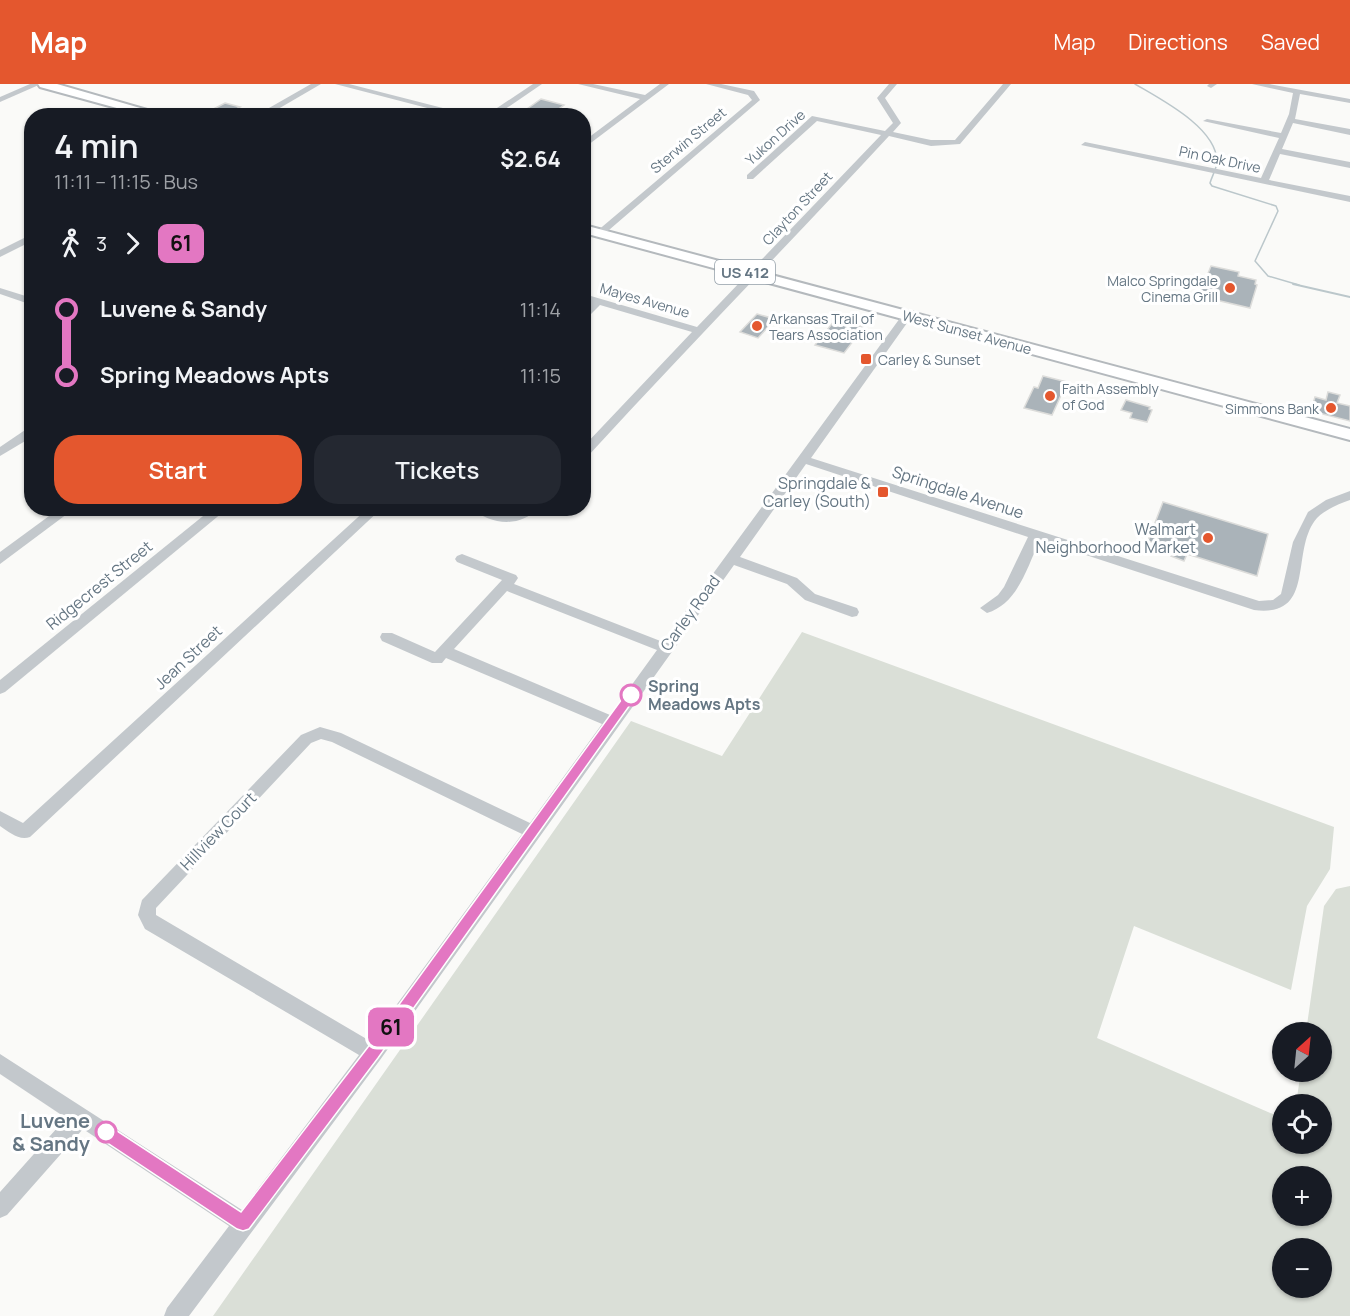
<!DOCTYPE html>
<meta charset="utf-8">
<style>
body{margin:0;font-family:Manrope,sans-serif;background:#242831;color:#f1f3f6;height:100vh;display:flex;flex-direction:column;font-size:22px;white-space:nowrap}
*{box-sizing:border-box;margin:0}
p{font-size:20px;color:#9ea1a6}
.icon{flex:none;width:33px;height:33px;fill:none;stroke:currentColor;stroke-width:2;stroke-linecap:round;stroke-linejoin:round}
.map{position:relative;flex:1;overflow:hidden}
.drawer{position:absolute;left:24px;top:24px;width:567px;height:408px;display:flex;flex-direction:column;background:#171b24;border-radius:24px;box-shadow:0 2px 4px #0004}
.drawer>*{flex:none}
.badge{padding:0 12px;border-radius:9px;font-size:21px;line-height:39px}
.needle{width:39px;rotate:27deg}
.fabs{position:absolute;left:1272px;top:938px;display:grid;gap:12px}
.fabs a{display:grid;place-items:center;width:60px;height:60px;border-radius:50%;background:#171b24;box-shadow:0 2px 4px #0004;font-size:30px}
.map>.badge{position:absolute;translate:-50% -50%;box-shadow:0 0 0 3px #fff}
.legs{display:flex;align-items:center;gap:9px;height:66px;padding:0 30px;font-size:20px}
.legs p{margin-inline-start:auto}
.head{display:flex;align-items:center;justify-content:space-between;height:102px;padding:0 30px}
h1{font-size:33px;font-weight:600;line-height:45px}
.action{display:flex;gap:12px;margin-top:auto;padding:12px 30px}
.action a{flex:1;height:69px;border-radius:24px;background:#e4572e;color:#fff;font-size:24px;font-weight:600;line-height:69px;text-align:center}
.action a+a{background:#242831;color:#f1f3f6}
ul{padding:0 30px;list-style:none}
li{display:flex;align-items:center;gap:21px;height:66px;font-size:22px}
li i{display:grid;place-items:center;width:9px;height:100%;margin:0 8px;background:currentColor}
li i::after{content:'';width:15px;height:15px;margin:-8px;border:4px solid;border-radius:50%;background:#171b24}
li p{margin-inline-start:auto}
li:first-child i{background:linear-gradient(#0000 50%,currentColor 0)}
li:last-child i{background:linear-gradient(currentColor 50%,#0000 0)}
header{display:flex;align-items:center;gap:36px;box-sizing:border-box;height:84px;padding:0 30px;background:#e4572e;color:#fff}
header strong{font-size:28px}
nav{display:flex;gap:33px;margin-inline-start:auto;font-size:21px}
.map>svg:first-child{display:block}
.green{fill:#dadfd7;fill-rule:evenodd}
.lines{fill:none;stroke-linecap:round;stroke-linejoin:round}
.stream-far1{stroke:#bbc7cb;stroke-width:1.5}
.stream{stroke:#bbc7cb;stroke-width:2}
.building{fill:#aab3b9;stroke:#dcdcda;stroke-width:1.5}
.highway-casing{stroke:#b4b9bd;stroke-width:4}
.minor{fill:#c3c8cc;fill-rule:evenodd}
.highway{fill:#fff;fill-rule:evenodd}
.line-1{fill:#e377c2;stroke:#fff;stroke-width:1.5}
.poi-dot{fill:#e4572e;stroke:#fff;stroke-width:2}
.stop-1-dot{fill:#fff;stroke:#e377c2;stroke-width:3}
.labels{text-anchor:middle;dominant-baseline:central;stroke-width:6;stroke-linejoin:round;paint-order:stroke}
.far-street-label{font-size:14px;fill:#657683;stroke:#fff}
.far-poi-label{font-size:14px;fill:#657683;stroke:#fff;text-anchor:start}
.shield{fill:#fff;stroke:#939fa8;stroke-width:1.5}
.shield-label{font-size:15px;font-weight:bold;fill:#657683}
.poi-label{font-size:16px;fill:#657683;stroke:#fff;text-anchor:end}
.street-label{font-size:16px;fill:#657683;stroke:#fff}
.stop-label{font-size:16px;font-weight:bold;fill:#657683;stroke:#fff;text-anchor:start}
.near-stop-label{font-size:20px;font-weight:bold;fill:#657683;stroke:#fff;text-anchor:end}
</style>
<header>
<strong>Map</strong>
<nav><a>Map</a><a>Directions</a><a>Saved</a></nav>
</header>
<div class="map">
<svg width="1350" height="1232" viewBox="0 0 1350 1232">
<rect width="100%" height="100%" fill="#fafaf8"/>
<path class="green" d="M802,548l532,195 -4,42 -23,37 -16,84 -157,-64 -37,112 185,80v25h40v-39h-26l5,-33h21v-39h-16l18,-126 12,-17 14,-3v430h-1137l418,-595 91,35zM1282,1092h40v39h-40zM1282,1164h40v39h-40z"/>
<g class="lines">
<path class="stream-far1" d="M1135,0c25,15 81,43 82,77 0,7 -5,15 -7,22l2,3 64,20 2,5 -23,50 13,15 31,9"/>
<path class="stream" d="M1293,200l57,13"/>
</g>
<g class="building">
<path d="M541,15l23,6 -15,11h-32z"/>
<path d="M225,19l15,4 -17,9h-23z"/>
<path d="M1211,182l28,6 -1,4 18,4 -1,4 2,1 -7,23 -51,-12z"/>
<path d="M757,230l18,5 -17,19 -18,-6z"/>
<path d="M835,236l29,7 -20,26 -29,-8z"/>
<path d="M1043,292l24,6 -15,33 -28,-7 10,-21 4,1z"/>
<path d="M1328,308l12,3 -3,8 13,3v15l-39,-10 4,-14 11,3z"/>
<path d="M1126,316l24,7 -1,2 3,1 -5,12 -17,-4 2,-5 -11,-3z"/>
<path d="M1163,418l105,32 -11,42 -70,-22 -3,7 -13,-5 3,-6 -26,-9z"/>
</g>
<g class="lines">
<defs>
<g id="highway">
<path d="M38,0h19l111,32h-22l-106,-29z"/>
<path d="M584,141l766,204v11l-766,-207z"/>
</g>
</defs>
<use href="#highway" class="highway-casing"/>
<g class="minor">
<path d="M30,0h11l-41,18v-5z"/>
<path d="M311,0h10l-55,32h-11z"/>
<path d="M335,0h14l125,32h-16z"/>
<path d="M533,0h9l-47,32h-10z"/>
<path d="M578,0h15l52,11 15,-11h9l-85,64v-7l56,-42z"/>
<path d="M706,0h15l33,7 6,9 -158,136h-6v-4l156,-132 -4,-5z"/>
<path d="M889,0h8l-12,14 16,25 -8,9 38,8h24l48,-56h8l-51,60 -29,2 -42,-10c-100,108 -202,212 -301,320l-4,1v-11l108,-114 -92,-27 -12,12 -4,1v-8l7,-8 -7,-2v-6l113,33 184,-192 -64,-14 -64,58h-6v-4l65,-59 73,15 8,-8 -16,-25z"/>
<path d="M1209,0h8l-6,4 -4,-2z"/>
<path d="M1252,0h17l81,15v4l-50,-9 -5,25 55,10v6l-57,-12 -11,26 68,13v6l-70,-14 -11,26 81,16v6l-269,-57 4,-3 176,36 18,-40 -76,-17 4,-2 74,14 8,-19 4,-21z"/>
<path d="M32,150v7l-32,16v-7z"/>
<path d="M0,204l32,10v7l-32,-11z"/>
<path d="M907,229l5,3 -101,142 448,143 14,-1 8,-6 12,-52 15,-30 18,-12 24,-9v9c-11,4 -24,9 -33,18 -28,32 1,100 -63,92l-214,-70c-13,27 -22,64 -53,73l-7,-5 18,-13 6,-8 24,-50 -222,-73 -66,93 57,21 18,16 42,14 2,4 -2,4 -5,1 -47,-17 -18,-16 -53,-19 -354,495 -191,256h-25l3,-8 62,-82 -146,-97 -76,86 -7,3v-26l66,-74 -66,-44v-20l242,156 117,-155 -214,-126 -7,-14 4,-15 159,-165 19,-8 21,6 189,90 72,-99 -156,-66 -4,5h-10l-50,-22 -2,-4 2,-4h10l43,19 67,-72 -45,-18 -2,-3 2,-3 5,-2 54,21 2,3 -4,6 149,58 240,-328zM507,507l150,59 -47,65 -156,-66zM321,655l11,3 190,92 -152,207 -214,-126v-7l155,-165z"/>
<path d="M28,344h4v9l-32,19v-9z"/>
<path d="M60,424h15l-75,56v-12z"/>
<path d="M213,424h15l-223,184 -5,2v-14z"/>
<path d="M368,424h14l-352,329c-11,4 -21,-5 -30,-11v-15l23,12z"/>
<path d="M472,424h19l21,6 10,-6h15c-15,20 -48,17 -65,0z"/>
</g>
<use href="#highway" class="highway"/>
</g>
<path class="line-1" d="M631,607l6,4 -2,3 -257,360 -129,171 -6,2 -6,-2 -137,-91 -2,-6 2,-5 6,-3 5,3 130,85 127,-165 259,-355z"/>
<g class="poi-dot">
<circle cx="1230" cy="204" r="6"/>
<circle cx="757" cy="242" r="6"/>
<rect x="860" y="269" width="12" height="12" rx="3"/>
<circle cx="1050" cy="312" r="6"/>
<circle cx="1331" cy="324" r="6"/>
<rect x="877" y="402" width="12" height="12" rx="3"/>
<circle cx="1208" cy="454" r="6"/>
</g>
<g class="stop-1-dot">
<circle cx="631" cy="611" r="10"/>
<circle cx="106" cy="1048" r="10"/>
</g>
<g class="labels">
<g class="far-street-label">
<text transform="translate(775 53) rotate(-42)">Yukon Drive</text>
<text transform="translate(688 56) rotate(-40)">Sterwin Street</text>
<text transform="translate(1220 75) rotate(12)">Pin Oak Drive</text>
<text transform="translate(797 124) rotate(-47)">Clayton Street</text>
<text transform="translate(645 216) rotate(16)">Mayes Avenue</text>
<text transform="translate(967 248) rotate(15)">West Sunset Avenue</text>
</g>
<g class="far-poi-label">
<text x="1218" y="196" text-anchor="end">Malco Springdale<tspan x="1218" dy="16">Cinema Grill</tspan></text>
<text x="769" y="234">Arkansas Trail of<tspan x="769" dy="16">Tears Association</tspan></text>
<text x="878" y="275">Carley &amp; Sunset</text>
<text x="1062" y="304">Faith Assembly<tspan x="1062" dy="16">of God</tspan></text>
<text x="1319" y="324" text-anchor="end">Simmons Bank</text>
</g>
<rect class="shield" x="715" y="176" width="60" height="24" rx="4.5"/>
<g class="shield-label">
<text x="745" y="188">US 412</text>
</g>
<g class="poi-label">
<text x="871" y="399">Springdale &amp;<tspan x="871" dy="18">Carley (South)</tspan></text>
<text x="1196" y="445">Walmart<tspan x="1196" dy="18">Neighborhood Market</tspan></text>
</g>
<g class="street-label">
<text transform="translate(958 408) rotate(18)">Springdale Avenue</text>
<text transform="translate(99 501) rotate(-39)">Ridgecrest Street</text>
<text transform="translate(690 529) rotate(-54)">Carley Road</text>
<text transform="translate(188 573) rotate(-43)">Jean Street</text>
<text transform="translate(218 747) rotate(-46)">Hillview Court</text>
</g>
<g class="stop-label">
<text x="648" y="602">Spring<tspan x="648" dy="18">Meadows Apts</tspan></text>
</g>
<g class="near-stop-label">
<text x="90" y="1036">Luvene<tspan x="90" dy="23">&amp; Sandy</tspan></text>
</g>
</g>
</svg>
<div class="fabs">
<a><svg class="needle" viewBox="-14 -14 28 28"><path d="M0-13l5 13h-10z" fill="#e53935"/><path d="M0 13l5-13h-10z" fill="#9ea1a6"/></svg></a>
<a><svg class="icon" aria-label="locate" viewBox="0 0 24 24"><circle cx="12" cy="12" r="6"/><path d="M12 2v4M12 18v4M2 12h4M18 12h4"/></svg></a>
<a>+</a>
<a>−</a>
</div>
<b class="badge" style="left:391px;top:943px;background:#e377c2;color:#111">61</b>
<section class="drawer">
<div class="head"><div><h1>4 min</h1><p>11:11 – 11:15 · Bus</p></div><b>$2.64</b></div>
<div class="legs"><svg class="icon" aria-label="walk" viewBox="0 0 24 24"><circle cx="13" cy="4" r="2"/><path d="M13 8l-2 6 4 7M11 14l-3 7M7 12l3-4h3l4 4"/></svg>3<svg class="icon" aria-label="forward" viewBox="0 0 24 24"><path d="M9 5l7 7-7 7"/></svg><b class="badge" style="background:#e377c2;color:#111">61</b></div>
<ul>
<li><i style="color:#e377c2"></i><b>Luvene &amp; Sandy</b><p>11:14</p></li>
<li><i style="color:#e377c2"></i><b>Spring Meadows Apts</b><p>11:15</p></li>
</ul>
<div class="action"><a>Start</a><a>Tickets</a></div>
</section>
</div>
